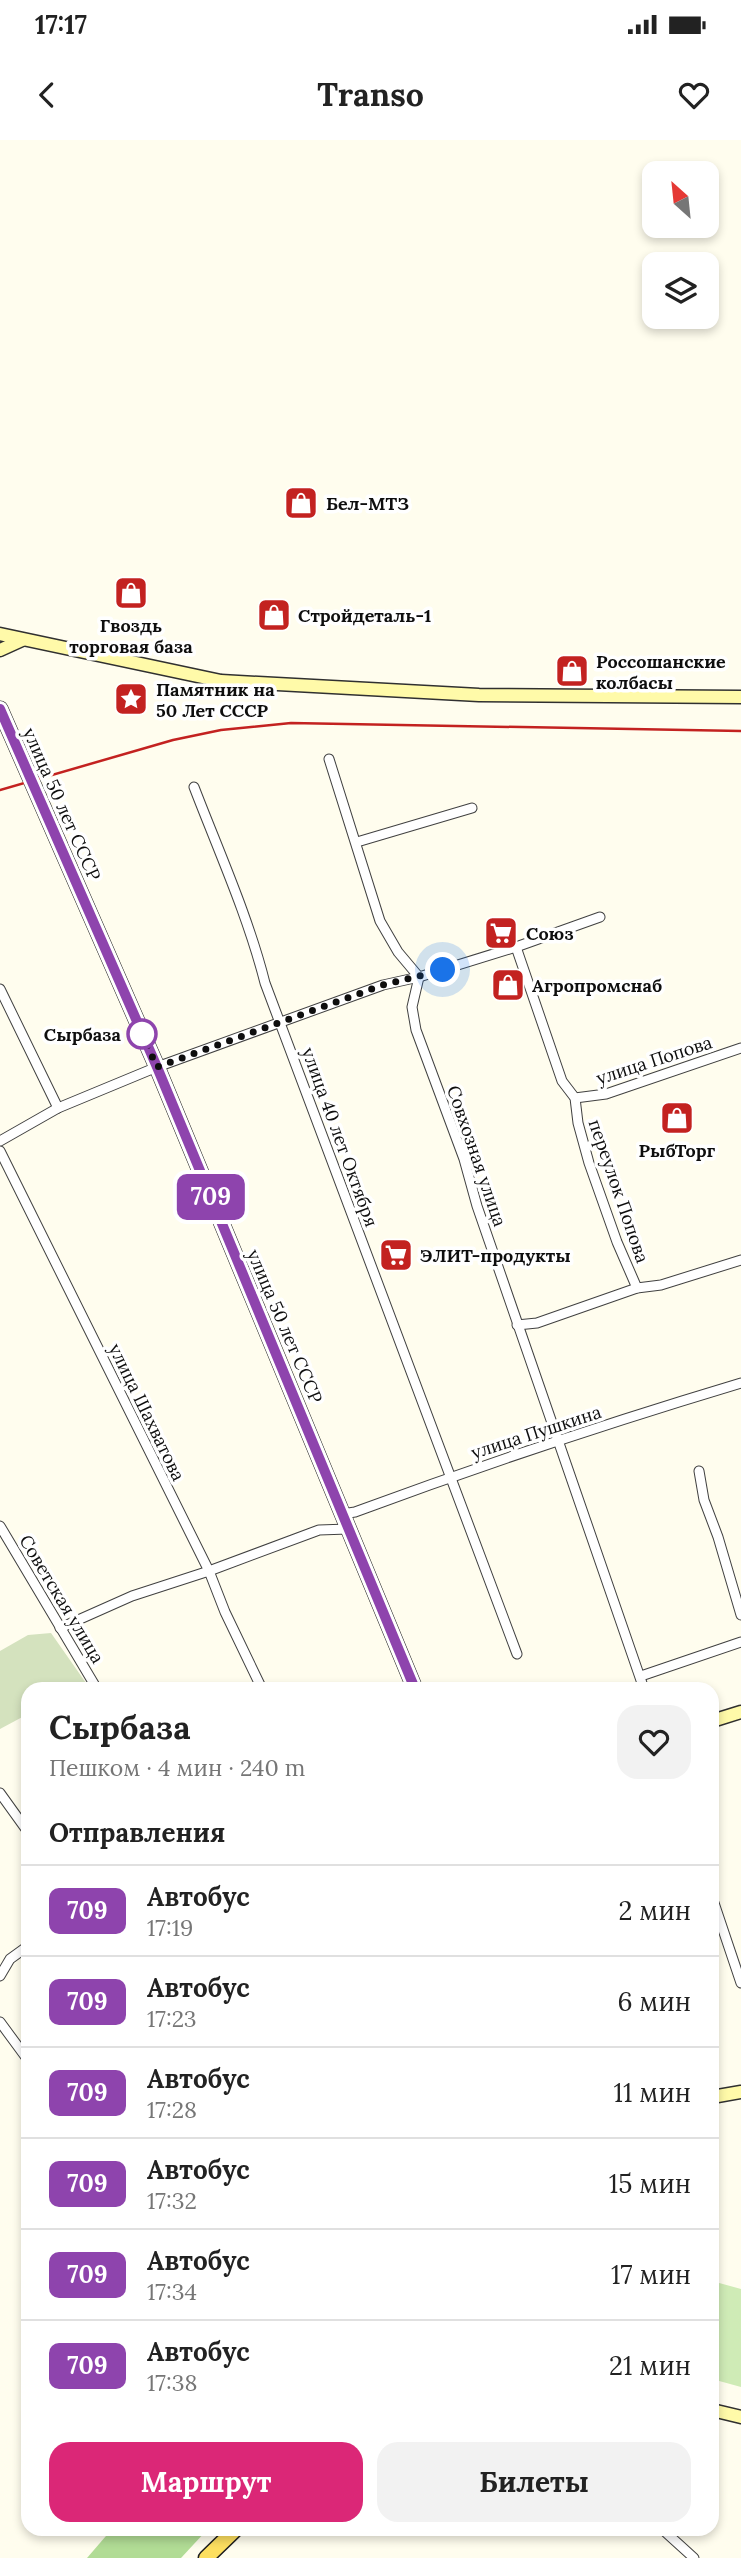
<!DOCTYPE html>
<html lang="ru">
<meta charset="utf-8">
<style>
body{margin:0;font-family:Lora,serif;background:#f2f2f2;color:#222;height:100vh;display:flex;flex-direction:column;font-size:26px;white-space:nowrap}
*{box-sizing:border-box;margin:0}
p{font-size:23px;color:#767676}
.icon{flex:none;width:38px;height:38px;fill:none;stroke:currentColor;stroke-width:2;stroke-linecap:round;stroke-linejoin:round}
.map{position:relative;flex:1;overflow:hidden}
.details{position:absolute;left:21px;top:1542px;width:698px;height:854px;display:flex;flex-direction:column;background:#fff;border-radius:21px;box-shadow:0 4px 10px #0003}
.details>*{flex:none}
.badge{padding:0 14px;border-radius:10px;font-size:24px;line-height:46px}
.needle{width:46px;rotate:333deg}
.fabs{position:absolute;left:642px;top:21px;display:grid;gap:14px}
.fabs a{display:grid;place-items:center;width:77px;height:77px;border-radius:14px;background:#fff;box-shadow:0 4px 10px #0003;font-size:35px}
.you{position:absolute;width:35px;height:35px;margin:-18px;border:5px solid #fff;border-radius:50%;background:#1a73e8;box-shadow:0 0 0 10px #1a73e833}
.map>.badge{position:absolute;translate:-50% -50%;box-shadow:0 0 0 4px #fff}
h2{padding:0 28px;font-size:26px;line-height:63px}
.round{display:grid;place-items:center;flex:none;width:74px;height:74px;border-radius:21px;background:#f2f2f2}
.summary{display:flex;align-items:center;justify-content:space-between;height:119px;padding:0 28px}
h1{font-size:33px;font-weight:700;line-height:52px}
.action{display:flex;gap:14px;margin-top:auto;padding:14px 28px}
.action a{flex:1;height:80px;border-radius:21px;background:#db2777;color:#fff;font-size:28px;font-weight:700;line-height:80px;text-align:center}
.action a+a{background:#f2f2f2;color:#222}
ul{padding:0;list-style:none}
li{display:flex;align-items:center;gap:21px;height:91px;padding:0 28px;border-top:2px solid #e0e0e0}
li div{flex:1}
li b{display:block;font-size:26px}
li em{font-style:normal}
li .badge{min-width:77px;font-weight:700;text-align:center}
.status{display:flex;justify-content:space-between;align-items:center;height:49px;padding:0 35px;background:#fff;direction:ltr}
.status svg{height:19px;fill:currentColor}
header{display:flex;justify-content:space-between;align-items:center;height:91px;padding:0 28px;background:#fff;font-size:32px;font-weight:700}
.map>svg:first-child{display:block}
.green{fill:#cfebb6}
.forest{fill:#b1dc95}
.cemetery{fill:#d4e2be}
.lines{fill:none;stroke-linecap:round;stroke-linejoin:round}
.street-casing{stroke:#414141;stroke-width:11}
.secondary-casing{stroke:#303030;stroke-width:15}
.primary-casing{stroke:#1f1f1f;stroke-width:17}
.street{stroke:#fff;stroke-width:9}
.secondary{stroke:#fffaa9;stroke-width:12}
.primary{stroke:#fddf60;stroke-width:14}
.rail{stroke:#c32220;stroke-width:2.5}
.line-casing{stroke:#fff;stroke-width:16}
.line{stroke:#8e44ad;stroke-width:10}
.walk{stroke:#0e0e0e;stroke-width:7;stroke-dasharray:0 12.6}
.stop-dot{fill:#fff;stroke:#8e44ad;stroke-width:3.5}
.labels{text-anchor:middle;dominant-baseline:central;stroke-width:7;stroke-linejoin:round;paint-order:stroke}
.poi-label{font-size:18px;font-weight:bold;fill:#0e0e0e;stroke:#fff;text-anchor:start}
.street-label{font-size:18px;fill:#0e0e0e;stroke:#fff}
.stop-label{font-size:18px;font-weight:bold;fill:#0e0e0e;stroke:#fff;text-anchor:end}
</style>
<div class="status"><b>17:17</b><svg viewBox="0 0 49 12"><path d="M0 12V9h3v3zM5 12V6h3v6zM10 12V3h3v9zM15 12V0h3v12zM26 1h20v11H26zM47 4h2v5h-2z"/></svg></div>
<header><svg class="icon" aria-label="back" viewBox="0 0 24 24"><path d="M15 5l-7 7 7 7"/></svg>Transo<svg class="icon" aria-label="heart" viewBox="0 0 24 24"><path d="M12 20l-8-8c-3-5 5-10 8-4 3-6 11-1 8 4z"/></svg></header>
<div class="map">
<svg width="741" height="2418" viewBox="0 0 741 2418">
<rect width="100%" height="100%" fill="#fffdee"/>
<path class="green" d="M712,2141l29,8v98l-29,-8z"/>
<path class="forest" d="M112,2389h89l5,2 -25,27h-94z"/>
<path class="cemetery" d="M51,1493l35,50 -10,6h-48v25l-28,15v-78l28,-16z"/>
<g class="lines">
<defs>
<g id="street">
<path d="M329,619l51,162 18,31 21,25 -7,30 4,23 48,129 13,47 167,483"/>
<path d="M194,647c25,65 54,129 71,196l252,671"/>
<path d="M357,702l115,-34"/>
<path d="M516,807l46,134 13,17 3,25 11,40 28,79 20,46"/>
<path d="M0,849l58,119"/>
<path d="M575,958l31,-4 135,-46"/>
<path d="M0,1001l58,-33 99,-41 226,-82 36,-8 97,-30 84,-30"/>
<path d="M0,1011l209,420 16,41 37,77"/>
<path d="M517,1185l20,-2 100,-35 24,-3 80,-25"/>
<path d="M699,1331l5,29 14,37 23,78"/>
<path d="M342,1374l13,-2c127,-47 256,-90 386,-129"/>
<path d="M0,1386l97,163"/>
<path d="M60,1488l72,-32 77,-25 110,-41 29,-1"/>
<path d="M641,1536l100,-34"/>
<path d="M0,1653l28,39"/>
<path d="M712,1757l29,86"/>
<path d="M0,1836l10,-17 18,-13"/>
<path d="M0,1882l28,38"/>
<path d="M662,2389l32,29"/>
</g>
<g id="secondary">
<path d="M0,494l221,47 258,14 262,2"/>
<path d="M0,510l22,-10"/>
<path d="M712,1581l29,-9"/>
<path d="M712,1957l29,-5"/>
<path d="M712,2270l29,7"/>
</g>
<g id="primary">
<path d="M0,569l157,358 258,622"/>
<path d="M206,2418l30,-29"/>
</g>
</defs>
<use href="#street" class="street-casing"/>
<use href="#secondary" class="secondary-casing"/>
<use href="#primary" class="primary-casing"/>
<use href="#street" class="street"/>
<use href="#secondary" class="secondary"/>
<use href="#primary" class="primary"/>
<path class="rail" d="M0,650l173,-50 48,-10 70,-7 450,8"/>
</g>
<g class="lines">
<defs>
<path id="line" d="M0,569l157,358 258,622"/>
</defs>
<use href="#line" class="line-casing"/>
<use href="#line" class="line"/>
<path class="walk" d="M142,894l15,33 226,-82 60,-15"/>
</g>
<defs>
<symbol id="shop-square" viewBox="-11 -11 22 22"><rect x="-9" y="-9" width="18" height="18" rx="4" fill="#c32220" stroke="#fff"/><path d="M-5-2.5h2.3a2.7 3.5 0 0 1 5.4 0H5L5.5 6h-11ZM-1.5-2.5h3a1.5 2.3 0 0 0-3 0Z" fill="#fff"/></symbol>
<symbol id="sight-square" viewBox="-11 -11 22 22"><rect x="-9" y="-9" width="18" height="18" rx="4" fill="#c32220" stroke="#fff"/><path d="M0-6L1.8-2.2L6-1.7L2.9 1.2L3.7 5.4L0 3.3L-3.7 5.4L-2.9 1.2L-6-1.7L-1.8-2.2Z" fill="#fff"/></symbol>
<symbol id="supermarket-square" viewBox="-11 -11 22 22"><rect x="-9" y="-9" width="18" height="18" rx="4" fill="#c32220" stroke="#fff"/><path d="M-6-5.5h2.5l.6 2H6L4.5 2H-2.5L-4.4-4H-6ZM-1.5 3.2a1.3 1.3 0 1 0 .1 0ZM3 3.2a1.3 1.3 0 1 0 .1 0Z" fill="#fff"/></symbol>
</defs>
<g fill-rule="evenodd">
<use href="#shop-square" x="282" y="344" width="38" height="38"/>
<use href="#shop-square" x="112" y="434" width="38" height="38"/>
<use href="#shop-square" x="255" y="456" width="38" height="38"/>
<use href="#shop-square" x="553" y="512" width="38" height="38"/>
<use href="#sight-square" x="112" y="540" width="38" height="38"/>
<use href="#supermarket-square" x="482" y="774" width="38" height="38"/>
<use href="#shop-square" x="489" y="826" width="38" height="38"/>
<use href="#shop-square" x="658" y="959" width="38" height="38"/>
<use href="#supermarket-square" x="377" y="1096" width="38" height="38"/>
</g>
<circle class="stop-dot" cx="142" cy="894" r="14"/>
<g class="labels">
<g class="poi-label">
<text x="326" y="363">Бел-МТЗ</text>
<text x="298" y="475">Стройдеталь-1</text>
<text x="131" y="485" text-anchor="middle">Гвоздь<tspan x="131" dy="21">торговая база</tspan></text>
<text x="596" y="521">Россошанские<tspan x="596" dy="21">колбасы</tspan></text>
<text x="156" y="549">Памятник на<tspan x="156" dy="21">50 Лет СССР</tspan></text>
<text x="526" y="793">Союз</text>
<text x="532" y="845">Агропромснаб</text>
<text x="677" y="1010" text-anchor="middle">РыбТорг</text>
<text x="420" y="1115">ЭЛИТ-продукты</text>
</g>
<g class="street-label">
<text transform="translate(62 664) rotate(66)">улица 50 лет СССР</text>
<text transform="translate(654 920) rotate(-18)">улица Попова</text>
<text transform="translate(340 997) rotate(70)">улица 40 лет Октября</text>
<text transform="translate(477 1016) rotate(71)">Совхозная улица</text>
<text transform="translate(619 1051) rotate(71)">переулок Попова</text>
<text transform="translate(285 1186) rotate(67)">улица 50 лет СССР</text>
<text transform="translate(147 1272) rotate(64)">улица Шахватова</text>
<text transform="translate(536 1292) rotate(-18)">улица Пушкина</text>
<text transform="translate(62 1459) rotate(59)">Советская улица</text>
</g>
<g class="stop-label">
<text x="121" y="894">Сырбаза</text>
</g>
</g>
</svg>
<div class="fabs">
<a><svg class="needle" viewBox="-14 -14 28 28"><path d="M0-13l5 13h-10z" fill="#e53935"/><path d="M0 13l5-13h-10z" fill="#767676"/></svg></a>
<a><svg class="icon" aria-label="layers" viewBox="0 0 24 24"><path d="M12 4l9 5-9 5-9-5zM3 14l9 5 9-5"/></svg></a>
</div>
<div class="you" style="left:443px;top:830px"></div>
<b class="badge" style="left:211px;top:1057px;background:#8e44ad;color:#fff">709</b>
<section class="details">
<div class="summary"><div><h1>Сырбаза</h1><p>Пешком · 4 мин · 240 m</p></div><a class="round"><svg class="icon" aria-label="heart" viewBox="0 0 24 24"><path d="M12 20l-8-8c-3-5 5-10 8-4 3-6 11-1 8 4z"/></svg></a></div>
<h2>Отправления</h2>
<ul>
<li><span class="badge" style="background:#8e44ad;color:#fff">709</span><div><b>Автобус</b><p>17:19</p></div><em>2 мин</em></li>
<li><span class="badge" style="background:#8e44ad;color:#fff">709</span><div><b>Автобус</b><p>17:23</p></div><em>6 мин</em></li>
<li><span class="badge" style="background:#8e44ad;color:#fff">709</span><div><b>Автобус</b><p>17:28</p></div><em>11 мин</em></li>
<li><span class="badge" style="background:#8e44ad;color:#fff">709</span><div><b>Автобус</b><p>17:32</p></div><em>15 мин</em></li>
<li><span class="badge" style="background:#8e44ad;color:#fff">709</span><div><b>Автобус</b><p>17:34</p></div><em>17 мин</em></li>
<li><span class="badge" style="background:#8e44ad;color:#fff">709</span><div><b>Автобус</b><p>17:38</p></div><em>21 мин</em></li>
</ul>
<div class="action"><a>Маршрут</a><a>Билеты</a></div>
</section>
</div>
